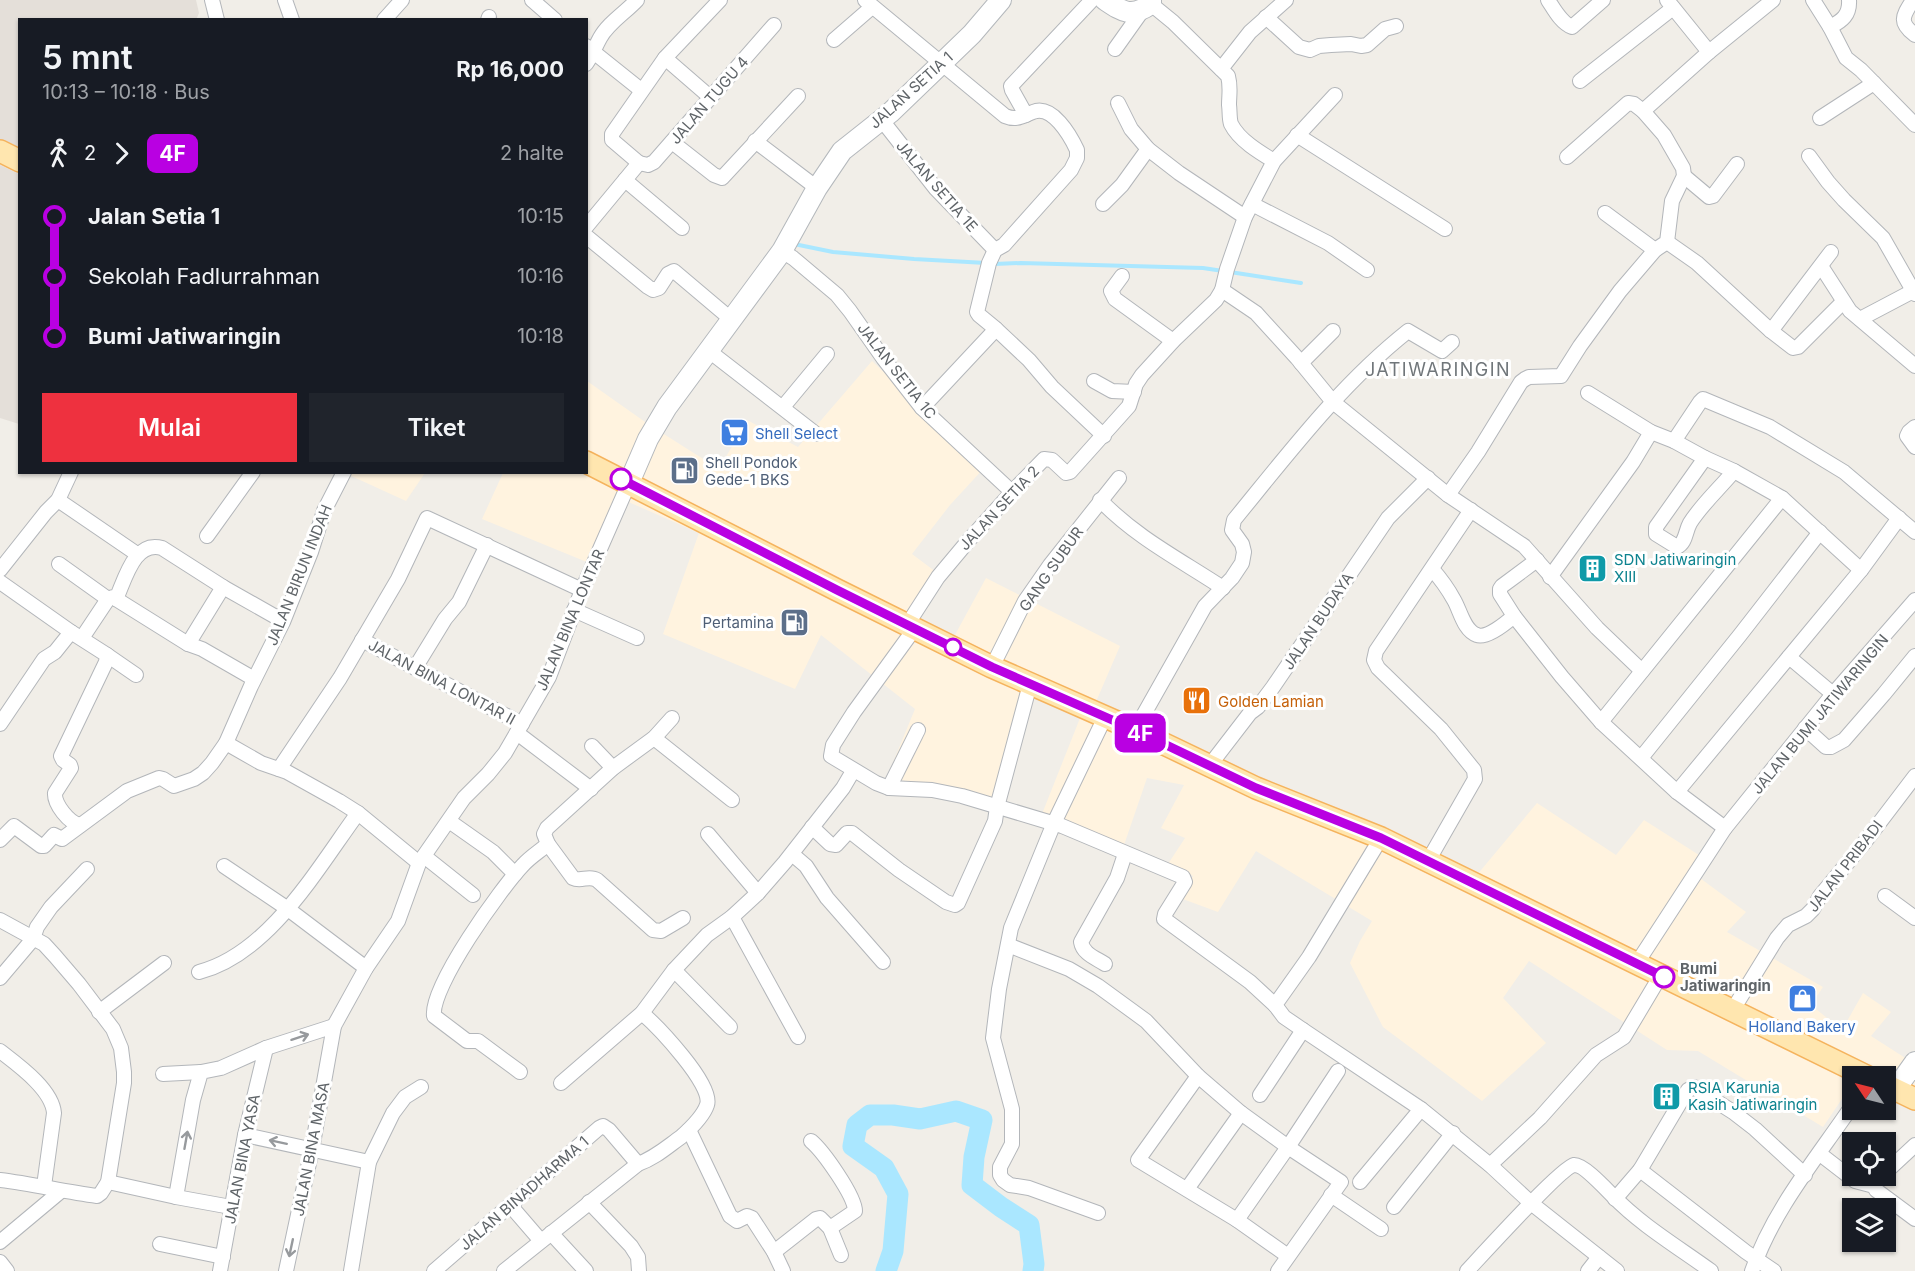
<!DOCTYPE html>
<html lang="id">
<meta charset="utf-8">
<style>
body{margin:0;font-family:Inter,sans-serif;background:#20242c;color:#f1f3f6;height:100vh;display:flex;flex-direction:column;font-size:22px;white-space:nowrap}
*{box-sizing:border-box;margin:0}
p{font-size:20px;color:#9ea1a6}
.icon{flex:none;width:33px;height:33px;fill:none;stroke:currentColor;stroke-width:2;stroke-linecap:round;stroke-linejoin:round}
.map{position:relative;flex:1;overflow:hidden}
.sheet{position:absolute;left:18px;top:18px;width:570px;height:456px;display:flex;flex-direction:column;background:#171b24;border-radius:0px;box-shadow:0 2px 4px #0004}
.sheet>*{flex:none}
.badge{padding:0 12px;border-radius:9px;font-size:21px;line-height:39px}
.needle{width:39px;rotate:305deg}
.controls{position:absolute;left:1842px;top:1066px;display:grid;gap:12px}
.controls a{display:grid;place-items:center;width:54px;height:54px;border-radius:0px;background:#171b24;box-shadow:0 2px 4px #0004;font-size:30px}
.map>.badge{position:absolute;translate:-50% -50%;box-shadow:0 0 0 3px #fff}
.legs{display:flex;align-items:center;gap:9px;height:66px;padding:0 24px;font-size:20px}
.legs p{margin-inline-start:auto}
.summary{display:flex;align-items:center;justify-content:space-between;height:102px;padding:0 24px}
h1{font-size:33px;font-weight:600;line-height:45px}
.button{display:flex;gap:12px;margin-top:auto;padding:12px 24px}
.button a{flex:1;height:69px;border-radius:0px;background:#ee313f;color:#fff;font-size:24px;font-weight:600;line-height:69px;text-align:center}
.button a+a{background:#20242c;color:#f1f3f6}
ul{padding:0 24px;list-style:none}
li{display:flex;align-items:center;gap:21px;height:60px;font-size:22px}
li i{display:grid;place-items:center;width:9px;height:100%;margin:0 8px;background:currentColor}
li i::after{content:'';width:15px;height:15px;margin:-8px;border:4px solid;border-radius:50%;background:#171b24}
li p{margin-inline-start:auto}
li:first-child i{background:linear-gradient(#0000 50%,currentColor 0)}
li:last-child i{background:linear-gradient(currentColor 50%,#0000 0)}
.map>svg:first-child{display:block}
.commercial{fill:#fff3df}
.education{fill:#e4dfd9}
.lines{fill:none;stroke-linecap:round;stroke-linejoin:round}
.stream{stroke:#aae7ff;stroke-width:4}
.river{stroke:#aae7ff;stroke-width:21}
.street-casing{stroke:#b3b6ba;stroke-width:16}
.secondary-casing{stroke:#b4b8bc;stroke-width:22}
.primary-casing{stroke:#f5b35d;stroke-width:24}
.street{stroke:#fff;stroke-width:14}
.secondary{stroke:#fff;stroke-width:20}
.primary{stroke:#ffe6af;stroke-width:21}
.oneway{stroke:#979a9d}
.line-1-casing{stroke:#fff;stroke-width:14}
.line-1{stroke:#b900e2;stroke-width:9}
.stop-1-dot{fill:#fff;stroke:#b900e2;stroke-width:3}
.labels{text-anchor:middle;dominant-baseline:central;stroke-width:6;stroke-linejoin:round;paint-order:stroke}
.street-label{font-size:15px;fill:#5f6468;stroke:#fff}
.shop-label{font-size:15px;fill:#366cbe;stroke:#fff;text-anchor:start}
.service-label{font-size:15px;fill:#4e5e75;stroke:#fff;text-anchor:start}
.culture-label{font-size:15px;fill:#0d838f;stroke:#fff;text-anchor:start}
.food-label{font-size:15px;fill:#c56008;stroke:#fff;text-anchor:start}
.stop-label{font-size:15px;font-weight:bold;fill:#5f6468;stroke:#fff;text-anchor:start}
.quarter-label{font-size:18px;letter-spacing:1.5px;fill:#70767a;stroke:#fff}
</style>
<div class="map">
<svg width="1915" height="1271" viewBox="0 0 1915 1271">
<rect width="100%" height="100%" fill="#f1eee8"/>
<g class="commercial">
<path d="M872,361l113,106 -35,38 -38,49 28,21 -33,50 43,19 36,-66 134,68 -28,65 379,171 66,-79 79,52 28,-35 55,35 -10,15 57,42 -19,20 96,55 -12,18 31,25 21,-37 28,19 -20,24 39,25 5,-5v54l-29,-13v-20h-34v7l-29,43 -125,-76 -31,-1 -138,-89 -26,37 43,45 -64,58 -99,-74 -33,-64 10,-22 12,-20 -116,-70 -38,61 -38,-14 13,-22 -25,-12 17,-26 -24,-10 23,-43 -37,-7 -24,70 -83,-29 44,-111 -54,-24 -39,115 -104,-22 28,-68 -94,-74 -26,54 -132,-55 36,-101 -75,-33 -30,65 -112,-46 21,-46 83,-1 1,-91 61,43 71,45 28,-49 51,27z"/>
<path d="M350,472l75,1 -19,28 -57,-26z"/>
</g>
<g class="education">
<path d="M0,0h196l3,13 -3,7h-176l-1,129 -19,-10z"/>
<path d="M0,165l19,9v250l-19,-6z"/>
</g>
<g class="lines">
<g class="stream">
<path d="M794,244l39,8 81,7 72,4"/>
<path d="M994,264l27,-1 182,5 20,3"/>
<path d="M1230,272l71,11"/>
</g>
<path class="river" d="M886,1271l7,-20 5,-57 -14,-26 -31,-22 4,-21 13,-10h23l27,4 36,-8 26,9 -8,37 -2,28 29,22 28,18 5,39 -1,7"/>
<defs>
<g id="street">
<path d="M212,0l5,20"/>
<path d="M285,0l7,20"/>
<path d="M532,0l23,20"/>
<path d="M865,0l140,116c12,5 17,0 28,-4 19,-8 37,23 44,38v8l-6,12 -67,75 -9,5 -6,13 -12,49 2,3 17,14 -74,79"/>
<path d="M1548,0c6,9 13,23 24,27l31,-27"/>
<path d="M1813,0l17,27 16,31 15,12 54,55"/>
<path d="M1913,0c-10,16 -15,22 2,35"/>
<path d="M1151,4l22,18 55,54c3,11 1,19 1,29 1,6 0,13 2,19 8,16 28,28 43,37"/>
<path d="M1266,17l33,30 11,3 9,-4 12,-1 20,-1 10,2 6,-1 18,-16 11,-3"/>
<path d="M384,20l18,-20"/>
<path d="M488,20l1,-3"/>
<path d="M1830,27c12,-6 20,-12 19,-27"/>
<path d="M834,40l38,-33"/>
<path d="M586,46l55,44"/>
<path d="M1115,49l27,-38"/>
<path d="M1709,52l64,-52"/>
<path d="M665,58l45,39"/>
<path d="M586,64c7,-10 9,-17 14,-26 8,-15 26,-26 37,-38"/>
<path d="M1221,69l29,-37 36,-32"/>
<path d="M1580,81l93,-73"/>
<path d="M1118,103l13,26 17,20 31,24 66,44"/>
<path d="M1026,115l-14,-25 -1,-4 81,-86"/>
<path d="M1820,118l54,-35"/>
<path d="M881,119l55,70 59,61"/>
<path d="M1297,135l148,94"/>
<path d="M755,141l62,47"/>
<path d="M672,142l42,33 8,3 76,-82"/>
<path d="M1809,156l19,26 16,18 39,38 32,56"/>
<path d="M1567,157l61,-54 6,1 9,7"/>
<path d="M639,163l-27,-23v-6l53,-76 55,-58"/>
<path d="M639,163l9,2 6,-3 120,-137"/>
<path d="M1684,176l25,21 4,-1 24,-32"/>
<path d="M625,180l57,48"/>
<path d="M1103,204l19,-19 26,-36"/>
<path d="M1252,204l76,39 39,27"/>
<path d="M1605,213l50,37"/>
<path d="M586,227l53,-64"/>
<path d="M586,236l62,51 5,3 6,-2 9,-14 6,-3 58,49"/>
<path d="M1667,242l30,21 74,68 22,17 5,-1 45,-45"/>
<path d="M782,251l11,7 44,37 13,16 33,47 39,50 90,84"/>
<path d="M1821,266l29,45 65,55"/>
<path d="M1122,276l-11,15 4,8 58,42"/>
<path d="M1222,290l34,23 41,45 36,44 115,93 76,51 73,82 45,43"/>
<path d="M1860,319l55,-29"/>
<path d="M996,329l33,31 23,27 52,49"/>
<path d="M1771,331l60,-79"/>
<path d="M709,351l107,83"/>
<path d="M1301,363l32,-32"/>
<path d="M1094,381l18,10 22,1"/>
<path d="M1588,393l63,39 23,9 31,17 29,13 48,27 79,72 38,-52"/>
<path d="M783,407l44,-53"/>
<path d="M1915,427l-6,5 -2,4 8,11"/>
<path d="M1674,441l26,-39 3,-3 67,28 74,45 71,60"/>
<path d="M1705,458l-49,69v7l21,13c9,-4 8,-15 13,-24 12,-19 30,-35 44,-52"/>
<path d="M1448,495l30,-43 43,-70 4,-3 4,-2 32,-1 19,-30 40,-55 35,-41 12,-8 5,-41 12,-25 -1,-8 -19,-33 -21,-24 66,-59 -42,-52"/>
<path d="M58,500l79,54"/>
<path d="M1100,500c37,38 79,59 123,88"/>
<path d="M207,536l46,-64"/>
<path d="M1537,560l-35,26 -2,3v5l14,22 48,61 39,45 76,70 48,36"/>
<path d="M59,564l49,35 5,-2 3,2c9,-19 18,-59 46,-51l61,39 53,30"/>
<path d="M1432,569c8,9 16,20 22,31 6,10 10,31 23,35 10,4 29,-12 37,-19"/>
<path d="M0,570l46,-58 12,-12 13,-28"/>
<path d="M1550,577l83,-115 18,-30"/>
<path d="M0,582l71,50 36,23 -1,7 -45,94 2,4 7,5 1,3 -16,25c-1,11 14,30 25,32"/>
<path d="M116,599l72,45 14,5 47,27"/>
<path d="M574,610l63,28"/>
<path d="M907,625l31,-48 31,-37 43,-48 32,-33 8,1 14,13 4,-1 59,-66 7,-22 6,-9 31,-34 43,-41 6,-10 5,-21 18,-52 29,-56 61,-66"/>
<path d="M915,628l-61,84 -21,33 -2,11 45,27 13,5 43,2 30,6 100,30 121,51 2,5 -20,32 -1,5 86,63 25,23"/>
<path d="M82,638l26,-39"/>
<path d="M362,640l160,84"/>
<path d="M188,644l35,-57"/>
<path d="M107,655l29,20"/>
<path d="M1789,657l44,37"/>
<path d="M992,667l33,-66 25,-36 69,-87"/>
<path d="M415,668l30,-49 14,-17 28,-57"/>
<path d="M1601,722l181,-224"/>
<path d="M0,724l44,-65 11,-7 16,-20"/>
<path d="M1805,728l21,19h5l13,-7 40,-46 31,-38"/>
<path d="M1135,730l70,-124 27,-28 10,-15 2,-11 -2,-8 -10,-14 2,-10c54,-66 107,-136 174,-189l34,20 10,-9"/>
<path d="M517,733l74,56"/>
<path d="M654,738l78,62"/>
<path d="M226,743l35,20 26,9 52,29 19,12 61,50"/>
<path d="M592,746l21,22"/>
<path d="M1641,758l99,-123 80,-103"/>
<path d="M1210,765l40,-52 8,-6 15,-20 115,-169 40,-40"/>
<path d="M279,769l61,-91 58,-99 29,-61 155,72"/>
<path d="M889,788l29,-58"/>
<path d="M1677,792l184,-222"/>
<path d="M449,821l44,31 22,22"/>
<path d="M812,827l18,17 6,1 11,-12h5l47,37 47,32 9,3 3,-2 37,-82 2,-14 33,-123"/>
<path d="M708,834l50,59"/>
<path d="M1381,838l-72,119 -34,48 9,12 19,13 118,79 69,56 41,38 86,68"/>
<path d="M0,840l14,-14 27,20h3l10,-11 8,4 65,-48 32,-13 4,1 11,7 20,-7 9,-6 9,-10 14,-20 25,-57 32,-64 28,-70 13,-41 20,-39"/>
<path d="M548,844l25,34c8,4 16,-3 24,2l56,50 8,1 22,-13"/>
<path d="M792,854l14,12 21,32 56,64"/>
<path d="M424,856l49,39"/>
<path d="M1428,861l47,-82 -1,-9 -33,-41 -63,-61 -4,-8 2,-9 95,-141"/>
<path d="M224,866l64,43 78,59"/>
<path d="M1885,896l30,22"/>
<path d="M732,917l66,120"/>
<path d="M0,920l44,24 11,12 24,28 34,45 8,19 3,24v11l-16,99 -7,11 -4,3c-32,-4 -64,-12 -97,-16"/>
<path d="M1008,945l61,24 29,17 48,35 52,55 43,37 47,34 53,35 -63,89"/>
<path d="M1637,963l88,-135 108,-134 82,-94"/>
<path d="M1105,964c-9,-6 -22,-10 -24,-22l36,-64 8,-24"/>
<path d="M674,970l56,57"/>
<path d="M199,972c70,-18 118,-103 159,-159"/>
<path d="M0,978l33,-39 4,-12 14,-20 36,-38"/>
<path d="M1732,1011l45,-73 11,-13 18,-9 7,-7 7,-13 44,-53 51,-67"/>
<path d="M99,1012l65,-49"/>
<path d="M0,1051c18,14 52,38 54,62l-10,73"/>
<path d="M520,1072l-42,-31h-11l-33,-25c-4,-29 67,-128 89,-151 7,-8 17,-14 25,-21l-4,-10 3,-6 66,-60 41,-30 18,-20"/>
<path d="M163,1074l38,-2"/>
<path d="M1198,1076l-60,84 99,60 51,36"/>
<path d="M561,1083l81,-70 32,-43 33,-35 25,-18 26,-24 27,-31 58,-74 10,-17"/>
<path d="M1260,1095l43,-65"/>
<path d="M689,1130l41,86 7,5 10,-5 5,2 22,34 9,19"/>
<path d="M245,1135l124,27"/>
<path d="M811,1141c12,10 44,55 44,70l-25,17"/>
<path d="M1820,1154l35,27 19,5 2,4 39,29"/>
<path d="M1490,1165l50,-47 56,-63 28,-18 37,-62"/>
<path d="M1640,1170l106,82 28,19"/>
<path d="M1886,1172l29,-27"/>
<path d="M108,1182l68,15 55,10"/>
<path d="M1360,1182l61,-73"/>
<path d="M1187,1189l54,-76"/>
<path d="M1331,1195l50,34"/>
<path d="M176,1197l17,-97 8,-28 20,-4 45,-20 68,-22"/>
<path d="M1615,1199l25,-29 41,-69 7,-11 6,-3 39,25 22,17 50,46"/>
<path d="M589,1202l42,44 7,11 1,14"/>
<path d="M510,1205l31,36"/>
<path d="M1394,1207l59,-74"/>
<path d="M1098,1213l-69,-25 -19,-3 -7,-5 -3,-5v-8l12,-23v-35l-19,-71 6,-49 12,-61 43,-105 51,-106"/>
<path d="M1237,1220l51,-73 50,-76"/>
<path d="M551,1233l35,38"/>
<path d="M0,1242l61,-51"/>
<path d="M160,1244l63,13"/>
<path d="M774,1252l42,-33 4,-1 10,10 11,27"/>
<path d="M0,1262l7,9"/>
<path d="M220,1271l25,-136 21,-87"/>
<path d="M286,1271l26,-122 22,-123 32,-58 32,-47 21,-58 45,-65 24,-24 17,-21 44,-76 33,-87 47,-107"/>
<path d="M351,1271l18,-109 24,-49 12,-16 16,-10"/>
<path d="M434,1271l165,-143 4,-2 6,4 29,34"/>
<path d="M504,1271l134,-107c17,-6 29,-17 43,-27 9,-8 22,-20 26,-32 7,-20 -50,-79 -65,-92"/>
<path d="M1467,1271c14,-15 95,-104 107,-106 9,-1 32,24 39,31 28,29 65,51 98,75"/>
<path d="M1588,1271l11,-14"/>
<path d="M1752,1271c21,-61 64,-112 100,-165"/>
</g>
<g id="secondary">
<path d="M1105,0c18,12 26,18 46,4v-4"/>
<path d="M629,483l19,-44 19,-32 115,-156 35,-63 25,-37 48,-38 52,-50 30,-29 29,-34"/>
<path d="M1895,1090l20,-28"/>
</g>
<g id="primary">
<path d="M0,151l20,10"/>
<path d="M586,462l251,128 155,77 143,63 121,58 125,50 487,239"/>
<path d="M1886,1085l29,14"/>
</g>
</defs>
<use href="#street" class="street-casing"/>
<use href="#secondary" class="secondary-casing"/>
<use href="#primary" class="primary-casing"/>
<use href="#street" class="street"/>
<use href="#secondary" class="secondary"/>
<use href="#primary" class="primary"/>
</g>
<defs><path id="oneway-shaft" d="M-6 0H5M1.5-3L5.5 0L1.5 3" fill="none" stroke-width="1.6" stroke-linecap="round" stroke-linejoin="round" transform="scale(1.5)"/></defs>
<g class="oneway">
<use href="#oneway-shaft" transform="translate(300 1037) rotate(-18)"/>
<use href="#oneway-shaft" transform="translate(186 1140) rotate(-80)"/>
<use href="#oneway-shaft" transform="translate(278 1142) rotate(-168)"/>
<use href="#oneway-shaft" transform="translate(291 1248) rotate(102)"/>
</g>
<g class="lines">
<defs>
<path id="line-1" d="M621,479l216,111 155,77 143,63 121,58 125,50 283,139"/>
</defs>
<use href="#line-1" class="line-1-casing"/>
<use href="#line-1" class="line-1"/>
</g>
<defs>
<symbol id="supermarket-square" viewBox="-11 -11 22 22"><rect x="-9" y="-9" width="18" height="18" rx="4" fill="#3f7fe0" stroke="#fff"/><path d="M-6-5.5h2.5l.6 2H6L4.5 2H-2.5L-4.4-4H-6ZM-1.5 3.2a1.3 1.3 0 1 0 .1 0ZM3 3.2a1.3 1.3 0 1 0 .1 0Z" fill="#fff"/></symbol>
<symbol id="fuel-square" viewBox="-11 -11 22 22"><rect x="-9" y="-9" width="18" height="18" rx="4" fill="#5c6f8a" stroke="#fff"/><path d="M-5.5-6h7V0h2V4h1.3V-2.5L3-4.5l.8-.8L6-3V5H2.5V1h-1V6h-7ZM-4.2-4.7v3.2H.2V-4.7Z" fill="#fff"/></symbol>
<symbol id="building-square" viewBox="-11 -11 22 22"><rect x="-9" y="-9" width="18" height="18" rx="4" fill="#0f9aa8" stroke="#fff"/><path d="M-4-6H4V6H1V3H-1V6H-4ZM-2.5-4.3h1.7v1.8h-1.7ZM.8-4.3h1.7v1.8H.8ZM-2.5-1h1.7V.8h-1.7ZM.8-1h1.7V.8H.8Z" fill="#fff"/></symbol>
<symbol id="restaurant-square" viewBox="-11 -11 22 22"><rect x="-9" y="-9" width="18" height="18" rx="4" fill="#e8710a" stroke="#fff"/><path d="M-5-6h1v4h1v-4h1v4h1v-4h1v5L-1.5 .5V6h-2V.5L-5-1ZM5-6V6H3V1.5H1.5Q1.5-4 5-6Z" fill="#fff"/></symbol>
<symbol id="shop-square" viewBox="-11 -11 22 22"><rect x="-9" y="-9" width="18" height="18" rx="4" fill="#3f7fe0" stroke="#fff"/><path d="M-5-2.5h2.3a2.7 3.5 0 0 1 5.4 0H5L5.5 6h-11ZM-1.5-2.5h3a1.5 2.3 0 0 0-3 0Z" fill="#fff"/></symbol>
</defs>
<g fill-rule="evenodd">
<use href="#supermarket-square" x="718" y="416" width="33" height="33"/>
<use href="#fuel-square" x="668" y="454" width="33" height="33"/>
<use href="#building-square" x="1576" y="552" width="33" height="33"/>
<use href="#fuel-square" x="778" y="606" width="33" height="33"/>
<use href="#restaurant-square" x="1180" y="684" width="33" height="33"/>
<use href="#shop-square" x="1786" y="982" width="33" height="33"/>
<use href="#building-square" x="1650" y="1080" width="33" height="33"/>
</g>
<g class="stop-1-dot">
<circle cx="621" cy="479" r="10"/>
<circle cx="953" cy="647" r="8"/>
<circle cx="1664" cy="977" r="10"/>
</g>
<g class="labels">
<g class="street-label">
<text transform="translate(911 90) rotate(-42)">JALAN SETIA 1</text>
<text transform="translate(709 100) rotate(-49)">JALAN TUGU 4</text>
<text transform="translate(937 186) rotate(49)">JALAN SETIA 1E</text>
<text transform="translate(897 371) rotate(52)">JALAN SETIA 1C</text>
<text transform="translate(999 508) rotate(-47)">JALAN SETIA 2</text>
<text transform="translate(1051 569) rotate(-55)">GANG SUBUR</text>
<text transform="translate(299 575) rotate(-68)">JALAN BIRUN INDAH</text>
<text transform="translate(570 620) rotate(-67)">JALAN BINA LONTAR</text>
<text transform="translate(1318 621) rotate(-56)">JALAN BUDAYA</text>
<text transform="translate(442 682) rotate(28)">JALAN BINA LONTAR II</text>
<text transform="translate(1820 714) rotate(-50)">JALAN BUMI JATIWARINGIN</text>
<text transform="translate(1845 866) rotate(-52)">JALAN PRIBADI</text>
<text transform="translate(311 1149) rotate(-79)">JALAN BINA MASA</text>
<text transform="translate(242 1159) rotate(-79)">JALAN BINA YASA</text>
<text transform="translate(524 1193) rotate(-41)">JALAN BINADHARMA 1</text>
</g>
<g class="shop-label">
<text x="755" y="433">Shell Select</text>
<text x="1802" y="1026" text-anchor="middle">Holland Bakery</text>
</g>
<g class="service-label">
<text x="705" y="462">Shell Pondok<tspan x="705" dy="17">Gede-1 BKS</tspan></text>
<text x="774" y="622" text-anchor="end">Pertamina</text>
</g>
<g class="culture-label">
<text x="1614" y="559">SDN Jatiwaringin<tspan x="1614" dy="17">XIII</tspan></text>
<text x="1688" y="1087">RSIA Karunia<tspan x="1688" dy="17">Kasih Jatiwaringin</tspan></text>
</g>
<g class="food-label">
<text x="1218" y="701">Golden Lamian</text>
</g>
<g class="stop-label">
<text x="1680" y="968">Bumi<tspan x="1680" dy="17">Jatiwaringin</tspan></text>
</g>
<g class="quarter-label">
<text x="1438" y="369">JATIWARINGIN</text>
</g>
</g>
</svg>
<div class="controls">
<a><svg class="needle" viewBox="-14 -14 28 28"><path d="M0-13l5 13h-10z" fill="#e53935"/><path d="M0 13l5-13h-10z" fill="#9ea1a6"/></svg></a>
<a><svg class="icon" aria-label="locate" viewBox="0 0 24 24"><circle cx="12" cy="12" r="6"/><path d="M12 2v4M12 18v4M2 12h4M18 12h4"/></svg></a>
<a><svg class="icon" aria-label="layers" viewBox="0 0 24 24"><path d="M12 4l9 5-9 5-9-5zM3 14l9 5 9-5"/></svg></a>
</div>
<b class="badge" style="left:1140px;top:733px;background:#b900e2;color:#fff">4F</b>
<section class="sheet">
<div class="summary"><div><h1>5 mnt</h1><p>10:13 – 10:18 · Bus</p></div><b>Rp 16,000</b></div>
<div class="legs"><svg class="icon" aria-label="walk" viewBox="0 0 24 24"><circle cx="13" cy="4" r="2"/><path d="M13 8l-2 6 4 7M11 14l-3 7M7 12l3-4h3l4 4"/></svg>2<svg class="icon" aria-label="forward" viewBox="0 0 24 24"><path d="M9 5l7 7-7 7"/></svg><b class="badge" style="background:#b900e2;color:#fff">4F</b><p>2 halte</p></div>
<ul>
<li><i style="color:#b900e2"></i><b>Jalan Setia 1</b><p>10:15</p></li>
<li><i style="color:#b900e2"></i><span>Sekolah Fadlurrahman</span><p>10:16</p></li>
<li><i style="color:#b900e2"></i><b>Bumi Jatiwaringin</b><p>10:18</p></li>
</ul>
<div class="button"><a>Mulai</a><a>Tiket</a></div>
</section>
</div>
